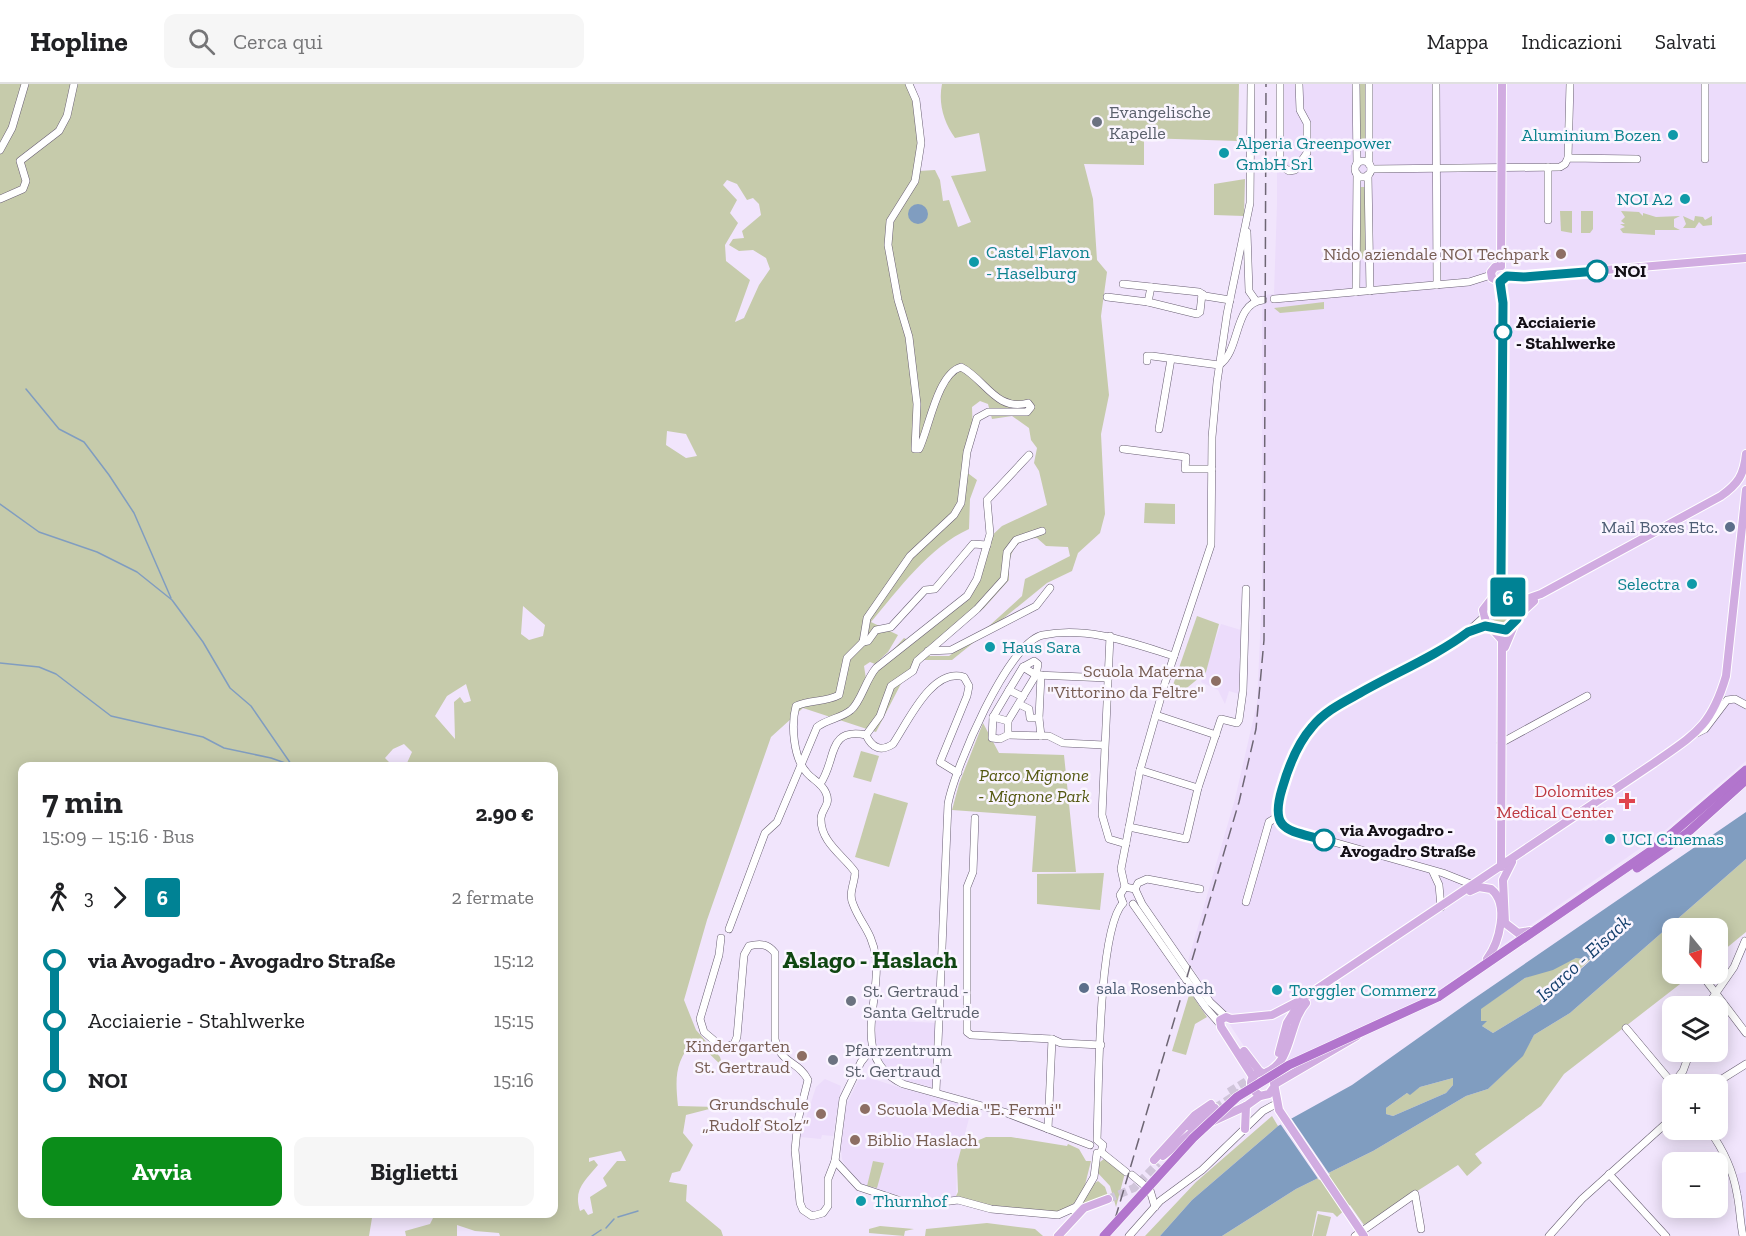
<!DOCTYPE html>
<html lang="it">
<meta charset="utf-8">
<style>
body{margin:0;font-family:"Zilla Slab",serif;background:#f6f6f6;color:#202124;height:100vh;display:flex;flex-direction:column;font-size:22px;white-space:nowrap}
*{box-sizing:border-box;margin:0}
p{font-size:20px;color:#757577}
.icon{flex:none;width:33px;height:33px;fill:none;stroke:currentColor;stroke-width:2;stroke-linecap:round;stroke-linejoin:round}
.map{position:relative;flex:1;overflow:hidden}
.panel{position:absolute;left:18px;top:678px;width:540px;height:456px;display:flex;flex-direction:column;background:#fff;border-radius:12px;box-shadow:0 3px 15px #0003}
.panel>*{flex:none}
.badge{padding:0 12px;border-radius:4px;font-size:21px;line-height:39px}
.needle{width:39px;rotate:162deg}
.controls{position:absolute;left:1662px;top:834px;display:grid;gap:12px}
.controls a{display:grid;place-items:center;width:66px;height:66px;border-radius:12px;background:#fff;box-shadow:0 3px 15px #0003;font-size:30px}
.map>.badge{position:absolute;translate:-50% -50%;box-shadow:0 0 0 3px #fff}
.legs{display:flex;align-items:center;gap:9px;height:66px;padding:0 24px;font-size:20px}
.legs p{margin-inline-start:auto}
.head{display:flex;align-items:center;justify-content:space-between;height:102px;padding:0 24px}
h1{font-size:33px;font-weight:700;line-height:45px}
.button{display:flex;gap:12px;margin-top:auto;padding:12px 24px}
.button a{flex:1;height:69px;border-radius:12px;background:#0b8d1a;color:#fff;font-size:24px;font-weight:700;line-height:69px;text-align:center}
.button a+a{background:#f6f6f6;color:#202124}
ul{padding:0 24px;list-style:none}
li{display:flex;align-items:center;gap:21px;height:60px;font-size:22px}
li i{display:grid;place-items:center;width:9px;height:100%;margin:0 8px;background:currentColor}
li i::after{content:'';width:15px;height:15px;margin:-8px;border:4px solid;border-radius:50%;background:#fff}
li p{margin-inline-start:auto}
li:first-child i{background:linear-gradient(#0000 50%,currentColor 0)}
li:last-child i{background:linear-gradient(currentColor 50%,#0000 0)}
header{display:flex;align-items:center;gap:36px;box-sizing:border-box;height:84px;padding:0 30px;background:#fff;border-bottom:2px solid #e0e0e0}
header strong{font-size:28px}
nav{display:flex;gap:33px;margin-inline-start:auto;font-size:21px}
.search{width:420px;height:54px;background:#f6f6f6;display:flex;align-items:center;gap:15px;box-sizing:border-box;padding:0 21px;border-radius:12px;color:#757577;font-size:22px}
.map>svg:first-child{display:block}
.built{fill:#ecdcfb}
.green{fill:#c6cbab;fill-rule:evenodd}
.water{fill:#809dc0;fill-rule:evenodd}
.pier{fill:#f1e5fc}
.lines{fill:none;stroke-linecap:round;stroke-linejoin:round}
.stream{stroke:#809dc0;stroke-width:1.5}
.major-tunnel{stroke:#d0c5da;stroke-width:8;stroke-dasharray:8 4;stroke-linecap:butt}
.minor-casing{stroke:#695f73;stroke-width:8}
.major-casing{stroke:#fff;stroke-width:10}
.minor{stroke:#fff;stroke-width:7}
.major{stroke:#d1ace1;stroke-width:8}
.rail{stroke:#6e6674;stroke-width:1.5;stroke-dasharray:12 6;stroke-linecap:butt}
.highway-bridge-casing{stroke:#fff;stroke-width:10;stroke-linecap:butt}
.highway-bridge{stroke:#b275cd;stroke-width:9}
.line-1-casing{stroke:#fff;stroke-width:14}
.line-1{stroke:#008294;stroke-width:9}
.worship-dot{fill:#6b7280;stroke:#faf5ff;stroke-width:2}
.culture-dot{fill:#0f9aa8;stroke:#faf5ff;stroke-width:2}
.education-dot{fill:#8d6e63;stroke:#faf5ff;stroke-width:2}
.stop-1-dot{fill:#fff;stroke:#008294;stroke-width:3}
.service-dot{fill:#5c6f8a;stroke:#faf5ff;stroke-width:2}
.health-dot{fill:#e0444e;stroke:#faf5ff;stroke-width:2}
.labels{text-anchor:middle;dominant-baseline:central;stroke-width:5;stroke-linejoin:round;paint-order:stroke}
.worship-label{font-size:18px;fill:#5b616d;stroke:#faf5ff;text-anchor:start}
.culture-label{font-size:18px;fill:#0d838f;stroke:#faf5ff;text-anchor:start}
.education-label{font-size:18px;fill:#785e54;stroke:#faf5ff;text-anchor:end}
.stop-label{font-size:18px;font-weight:bold;fill:#130f16;stroke:#faf5ff;text-anchor:start}
.service-label{font-size:18px;fill:#4e5e75;stroke:#faf5ff;text-anchor:end}
.park-label{font-size:18px;font-style:italic;fill:#555912;stroke:#faf5ff}
.health-label{font-size:18px;fill:#be3a42;stroke:#faf5ff;text-anchor:end}
.water-label{font-size:20px;font-style:italic;fill:#15406d;stroke:#faf5ff}
.district-label{font-size:24px;font-weight:bold;fill:#0f4611;stroke:#faf5ff}
</style>
<header>
<strong>Hopline</strong>
<div class="search"><svg class="icon" aria-label="search" viewBox="0 0 24 24"><circle cx="10" cy="10" r="6"/><path d="M15 15l6 6"/></svg>Cerca qui</div>
<nav><a>Mappa</a><a>Indicazioni</a><a>Salvati</a></nav>
</header>
<div class="map">
<svg width="1746" height="1152" viewBox="0 0 1746 1152">
<rect width="100%" height="100%" fill="#f1e5fc"/>
<g class="built">
<path d="M1277,0h469v677l-84,72 -228,160 -169,78 -6,-2 -71,-108 47,-162 22,-96 5,-108v-281l1,-19 11,-1 3,-90z"/>
<path d="M1221,540l20,6 -2,64 -10,-3 -4,13 -7,-14 -17,-8z"/>
<path d="M876,936l62,3 -2,65 -40,-10 -11,-12 -10,-18z"/>
<path d="M861,991l43,14 68,18 -15,57 -1,32 -27,5 -63,-12 -19,-20 -5,-10 -1,-11 5,-42z"/>
<path d="M825,995l16,7 -8,50 -11,-1 -1,4 -21,-2 16,-50z"/>
<path d="M1746,1088v57l-9,-55z"/>
</g>
<g class="green">
<path d="M0,0h913c12,28 11,57 6,87l16,-1 5,10 3,21 6,-1 9,27 13,-5 -20,-46 35,-5 -7,-38 -24,5c-11,-16 -17,-34 -13,-54h297l-1,57 -94,-3v27l-60,-1 9,35 4,61 10,12 -6,44 8,79 -8,39 4,80 -5,19 -22,20 -6,18 -25,12 -95,77h-30l-17,16 -29,56 -73,-24 -32,29 -64,183 -23,80 12,30 24,27 3,10 -29,-28c-19,24 -19,37 -16,67l39,1 -31,8 -3,18 10,12 -13,26 -8,2 -3,9 18,3 -1,16 35,29 2,6h-223l-1,-3 -24,-2 -18,-6v11h-51l-1,-5 25,-7 4,-8 -2,-2h122v-448h-156l9,-3 5,-11 -8,-8 -11,5 -8,9 8,8h-371v448h369l-19,4 -3,18h-369zM727,96l10,4 10,16 6,-2 6,6 2,11 -19,16 2,7 -11,1 -4,6 10,6 14,-1 13,8 4,11 -11,16 -15,33 -9,4 15,-42 -24,-19 -1,-16 13,-22 -8,-10 7,-13 -14,-15zM980,317l8,3 4,15 20,-3 17,12 2,12 6,8 -3,15 5,8 8,34 -45,21 -17,16 -6,28 -14,25 -55,46 -6,-3 -38,41 -2,-13 6,-4 5,2 13,-12 10,-17 -27,-13c28,-33 58,-75 98,-93l1,-30 7,-19 -12,-9 8,-34 -1,-30zM667,347l19,3 11,22 -11,2 -20,-13zM1037,454l9,8 22,1 2,9 -45,23 -3,17 -33,30 -40,30h-24l59,-48 25,-28c-1,-23 2,-41 28,-42zM523,522l22,19 -2,11 -14,4 -8,-6zM466,600l5,17 -7,2 -4,-6 -6,5 1,37 -20,-23 12,-20zM621,1067l5,10h-9l-14,17 4,8 -17,11 3,16 -5,2 -4,-6 -4,2c-7,-22 5,-30 18,-46l-4,-5 -5,2v-4z"/>
<rect x="1358" y="0" width="10" height="65"/>
<path d="M1245,95l-1,37 -30,-1v-31z"/>
<path d="M1358,103h10v65l-5,7 -4,-3z"/>
<path d="M1560,127h12v22l-11,-2z"/>
<path d="M1581,127h12v18l-3,4h-9z"/>
<path d="M1621,127l18,1 4,4v-3l13,4 24,-1 -6,3v8l6,3h-25v5l-32,-2 -3,-4 5,-2 -5,-3h5l-4,-3 4,-4z"/>
<path d="M1683,132l11,5 1,-5 8,1 2,3 7,-4v9l-9,1 -4,-4 -4,6h-12l3,-4z"/>
<path d="M1324,218v7l-44,4 -6,-5z"/>
<path d="M1145,419l30,1v20l-31,-1z"/>
<path d="M1510,523l1,12 -12,6 -9,-8z"/>
<path d="M1197,532l22,8 -13,48 -24,20 -10,-4z"/>
<path d="M983,639l16,30 65,2 12,117h-44l4,-56 -84,-6 7,-26z"/>
<path d="M861,667l18,5 -8,26 -18,-5z"/>
<path d="M874,709l34,10 -19,64 -34,-10z"/>
<path d="M1746,775v73l-28,23v-27h-46v46h21l-129,100 -23,32 -66,48 7,9 -15,13 -9,-11 -94,60 -14,-20 -13,12 -4,-4 -16,-2 -5,25h-90l74,-47 77,-38 93,-55 22,-7 34,-33 12,-21 36,-22z"/>
<path d="M1104,789l-4,37 -63,-6v-30z"/>
<path d="M1576,874l15,1 -47,43 -51,31 -11,-7 4,-5h-5l-1,-12 45,-31z"/>
<path d="M1190,908l17,25 -12,7 -9,31 -14,-4z"/>
<path d="M1453,994v7l-7,8 -53,23 -7,-2v-6l21,-15 3,1 10,-7z"/>
<path d="M1272,1032l6,10 -86,74 -32,36h-15l51,-54z"/>
<path d="M986,1053h25l56,9 1,-2 11,5 7,12h5l-7,28 -8,13 -15,10 -70,-5 -35,-11 2,-4 -1,-28 4,-15h4l7,-6z"/>
<path d="M1104,1075l21,14 -9,34 -6,-21 -13,-14v-8z"/>
<path d="M873,1077l11,2 -7,25 -10,-2z"/>
<path d="M1098,1097l7,6 3,9 -27,9 9,-19z"/>
<path d="M1318,1130l13,3 -5,19h-13z"/>
<path d="M987,1139l48,6 8,7h-118l1,-7z"/>
<path d="M880,1142l34,3 -9,2 -1,5 -35,-3v-4z"/>
</g>
<g class="water">
<circle cx="918" cy="130" r="10"/>
<path d="M1746,728v47l-176,154 -36,22 -11,21 -35,33 -22,7 -93,55 -77,38 -74,47h-62l32,-36 86,-74 74,-41 117,-83zM1576,874l15,2 -47,42 -51,31 -11,-7 5,-5h-6v-12l44,-31 28,-8zM1453,994v7l-7,8 -53,23 -7,-2v-6l21,-15 3,2 10,-8z"/>
</g>
<path class="pier" d="M1289,1031l41,60 -11,5 -40,-58z"/>
<g class="lines">
<g class="stream">
<path d="M26,305l33,40 25,13 25,33 25,38 37,85"/>
<path d="M0,420l39,28 58,20 40,20 35,28 31,42 27,46 21,18 40,58"/>
<path d="M0,579l39,4 17,7 55,42 92,21 21,11 47,10 23,8"/>
<path d="M618,1133l20,-6"/>
<path d="M606,1144l8,-9"/>
<path d="M592,1152l9,-6"/>
</g>
<g class="major-tunnel">
<path d="M1229,1008l27,-17"/>
<path d="M1215,1024l25,-16"/>
<path d="M1108,1115l26,-11 24,-25"/>
</g>
<defs>
<g id="minor">
<path d="M909,0l7,16 5,43 -6,38 -25,40 -2,24 10,55 11,37 8,67 -2,45h4c10,-20 18,-75 42,-82 24,12 35,45 67,36l3,4 -4,5h-39l-11,6 -10,34 -6,51 -7,12 -44,41 -43,62 -4,24 -16,16 -8,37c-15,8 -28,4 -43,11 -5,18 -3,52 11,67 6,7 15,10 19,20 5,12 -4,15 -5,25 -1,24 23,38 34,54 0,11 -7,21 -2,32 8,21 19,27 23,54 5,44 -27,100 27,126l101,28 86,33"/>
<path d="M1280,0v81l9,6 6,-1 12,-17v-30l-7,-13 -1,-26"/>
<path d="M1356,0l1,80"/>
<path d="M1369,0v80"/>
<path d="M1436,0l1,201"/>
<path d="M0,66l12,-22 13,-44"/>
<path d="M1568,74l2,-74"/>
<path d="M1705,75v-75"/>
<circle cx="1363" cy="85" r="8"/>
<path d="M1548,83v53"/>
<path d="M1371,85l189,-2 5,-3 3,-6 69,1"/>
<path d="M1368,91l2,116"/>
<path d="M0,115l23,-10 3,-8 -6,-20 39,-30 8,-15 7,-32"/>
<path d="M1247,148l2,59 7,10"/>
<path d="M1123,200l76,8 6,4 25,4"/>
<path d="M1151,203l-3,15 49,12 3,-2 2,-18"/>
<path d="M1356,208l1,-118"/>
<path d="M1107,213l41,5"/>
<path d="M1274,215l195,-17 22,-7"/>
<path d="M1147,277v-5h5l67,9c22,-14 14,-62 44,-65"/>
<path d="M1159,345l12,-70"/>
<path d="M1123,365l63,8 -1,12h27"/>
<path d="M1110,552l-8,179 7,24 17,5"/>
<path d="M863,558l5,-1 8,-11 15,-3 34,-37 10,-1 38,-45 14,1"/>
<path d="M928,567l23,-1 85,-44 14,-18"/>
<path d="M1034,577l4,3 -2,11 -13,-8z"/>
<path d="M1023,613l-14,-7 14,-23"/>
<path d="M1019,620l10,5 1,9h9l2,18"/>
<path d="M1156,631l60,20"/>
<path d="M993,633l-1,21 8,1 8,-4"/>
<path d="M1039,634l2,-43"/>
<path d="M1008,637l-15,-4 16,-27"/>
<path d="M1697,649l8,-4 22,-29 8,-1 11,6"/>
<path d="M866,651l14,-19 11,-30 22,-15 4,-10 60,-52 27,-30 3,-27 9,-12 26,-9"/>
<path d="M866,651c6,13 15,17 27,9 15,-22 39,-77 71,-67l5,9 -2,10 -27,66 18,11"/>
<path d="M1501,659l86,-47"/>
<path d="M1104,661l-41,-2 -14,-7 -41,-1v-14l28,-46 72,3"/>
<path d="M1140,686l58,18"/>
<path d="M820,700c17,-23 6,-57 46,-49"/>
<path d="M975,734l-2,54 -6,15v145l4,3 81,4 9,4 40,2"/>
<path d="M1129,743l57,12 12,-51 23,-69 16,4 2,-3 4,-29 3,-102"/>
<path d="M1433,788l6,13 2,22"/>
<path d="M1473,801l-30,-12 -152,-43 -9,-5 -5,-8 1,-14 8,-28 17,-36 9,-12 23,-20 129,-72 20,-18"/>
<path d="M1125,803l-4,-18 19,-99 25,-87 46,-138 1,-108 5,-55 10,-68 23,-111 1,-119"/>
<path d="M1125,803l10,2 7,15 68,98 16,15"/>
<path d="M1135,805l3,-6 9,-4 53,10"/>
<path d="M1246,818l23,-80 8,-5"/>
<path d="M1123,819l-3,-8 5,-8"/>
<path d="M1133,820l73,104 14,16"/>
<path d="M729,845l36,-96 12,-11 40,-95c10,-8 25,-9 34,-17 10,-8 14,-29 25,-42l91,-72 10,-17 13,-45 -3,-34 42,-45"/>
<path d="M721,854l-2,17 -19,64 4,13 19,16 11,-4 3,-7 7,-82 5,-9c12,-3 19,-2 26,7v86c5,25 24,22 33,41l-10,40 -3,30 5,53 3,7 9,6 11,-3 5,-7v-27l7,-18 8,-62 18,-37 11,-14"/>
<path d="M1705,895l41,54"/>
<path d="M1707,922l27,-39 11,-26"/>
<path d="M1626,944l47,56"/>
<path d="M1673,1000l10,-13 7,-19"/>
<path d="M1714,1000l32,-20"/>
<path d="M936,1007l12,-287c6,-34 60,-162 95,-169 45,-9 89,8 131,21"/>
<path d="M1048,1045l4,-90"/>
<path d="M1709,1046c14,19 24,40 28,64 3,14 3,28 6,42"/>
<path d="M1101,1068l2,-7 -6,-5c2,-45 0,-209 26,-237"/>
<path d="M1101,1068l25,20"/>
<path d="M835,1077l24,26 48,16 20,1 31,-4 33,9 67,6 18,-8"/>
<path d="M1609,1090l57,62"/>
<path d="M1132,1091l18,15 5,17"/>
<path d="M1074,1127l20,-34 3,-24"/>
<path d="M1129,1152l31,-35 42,-31 61,-59 11,-6"/>
<path d="M1355,1152l60,-42 6,35"/>
<path d="M1549,1152l33,-37 90,-81"/>
</g>
<g id="major">
<path d="M1501,182l-6,1 -4,5 1,6 8,4 3,21 -2,272 4,17 10,11 3,13"/>
<path d="M1501,182l1,-182"/>
<path d="M1507,192l17,1 222,-19"/>
<path d="M1500,494l-4,15 -13,17 3,12 16,18 -1,227"/>
<path d="M1515,519l26,-9 180,-98c17,-12 23,-21 25,-42"/>
<path d="M1505,563l13,-31 16,-15"/>
<path d="M1512,778l-9,18 2,43 13,10 12,-2"/>
<path d="M1470,807l9,-4 12,2c19,15 8,54 -4,70"/>
<path d="M1244,967l16,21"/>
<path d="M1279,969l8,-30 15,-24 352,-236c41,-29 57,-36 72,-87l20,-186"/>
<path d="M1267,988c26,-11 21,-49 39,-69"/>
<path d="M1253,993l-32,-50 -1,-7 6,-3 5,2 41,-4 27,-14"/>
<path d="M1275,1000l82,-48"/>
<path d="M1274,1003l-5,7 -9,2 -8,-7c-3,-8 1,-15 9,-17l12,6 6,32 85,126"/>
<path d="M1190,1043l25,-19"/>
<path d="M1245,1045l1,-23"/>
<path d="M1163,1072l33,-27 50,-23 14,-10"/>
<path d="M1154,1076l41,-45 16,-11"/>
<path d="M1058,1152l26,-28 24,-9"/>
</g>
</defs>
<use href="#minor" class="minor-casing"/>
<use href="#major" class="major-casing"/>
<use href="#minor" class="minor"/>
<use href="#major" class="major"/>
<path class="rail" d="M1110,1152l129,-434 17,-73 8,-89 2,-556"/>
<defs>
<g id="highway-bridge">
<path d="M1637,784l49,-34 60,-54"/>
<path d="M1104,1152l89,-98 44,-41 52,-32 149,-68 217,-149 91,-78"/>
</g>
</defs>
<use href="#highway-bridge" class="highway-bridge-casing"/>
<use href="#highway-bridge" class="highway-bridge"/>
</g>
<g class="lines">
<defs>
<path id="line-1" d="M1324,756c-35,-10 -55,-8 -42,-51 6,-21 15,-45 30,-62 13,-16 30,-24 48,-34 35,-20 76,-37 108,-61l17,-6 21,4 11,-11 -2,-16 -10,-11 -4,-17 2,-272 -3,-21 7,-6 17,1 73,-6"/>
</defs>
<use href="#line-1" class="line-1-casing"/>
<use href="#line-1" class="line-1"/>
</g>
<g class="worship-dot">
<circle cx="1097" cy="38" r="6"/>
<circle cx="851" cy="917" r="6"/>
<circle cx="833" cy="976" r="6"/>
</g>
<g class="culture-dot">
<circle cx="1673" cy="51" r="6"/>
<circle cx="1224" cy="69" r="6"/>
<circle cx="1685" cy="115" r="6"/>
<circle cx="974" cy="178" r="6"/>
<circle cx="1692" cy="500" r="6"/>
<circle cx="990" cy="563" r="6"/>
<circle cx="1610" cy="755" r="6"/>
<circle cx="1277" cy="906" r="6"/>
<circle cx="861" cy="1117" r="6"/>
</g>
<g class="education-dot">
<circle cx="1561" cy="170" r="6"/>
<circle cx="1216" cy="597" r="6"/>
<circle cx="802" cy="972" r="6"/>
<circle cx="865" cy="1025" r="6"/>
<circle cx="821" cy="1030" r="6"/>
<circle cx="855" cy="1056" r="6"/>
</g>
<g class="stop-1-dot">
<circle cx="1597" cy="187" r="10"/>
<circle cx="1503" cy="248" r="8"/>
<circle cx="1324" cy="756" r="10"/>
</g>
<g class="service-dot">
<circle cx="1730" cy="443" r="6"/>
<circle cx="1084" cy="904" r="6"/>
</g>
<path class="health-dot" d="M1624 708h6v6h6v6h-6v6h-6v-6h-6v-6h6z"/>
<g class="labels">
<g class="worship-label">
<text x="1109" y="28">Evangelische<tspan x="1109" dy="21">Kapelle</tspan></text>
<text x="863" y="907">St. Gertraud -<tspan x="863" dy="21">Santa Geltrude</tspan></text>
<text x="845" y="966">Pfarrzentrum<tspan x="845" dy="21">St. Gertraud</tspan></text>
</g>
<g class="culture-label">
<text x="1661" y="51" text-anchor="end">Aluminium Bozen</text>
<text x="1236" y="59">Alperia Greenpower<tspan x="1236" dy="21">GmbH Srl</tspan></text>
<text x="1673" y="115" text-anchor="end">NOI A2</text>
<text x="986" y="168">Castel Flavon<tspan x="986" dy="21">- Haselburg</tspan></text>
<text x="1680" y="500" text-anchor="end">Selectra</text>
<text x="1002" y="563">Haus Sara</text>
<text x="1622" y="755">UCI Cinemas</text>
<text x="1289" y="906">Torggler Commerz</text>
<text x="873" y="1117">Thurnhof</text>
</g>
<g class="education-label">
<text x="1549" y="170">Nido aziendale NOI Techpark</text>
<text x="1204" y="587">Scuola Materna<tspan x="1204" dy="21">"Vittorino da Feltre"</tspan></text>
<text x="790" y="962">Kindergarten<tspan x="790" dy="21">St. Gertraud</tspan></text>
<text x="809" y="1020">Grundschule<tspan x="809" dy="21">„Rudolf Stolz“</tspan></text>
<text x="877" y="1025" text-anchor="start">Scuola Media "E. Fermi"</text>
<text x="867" y="1056" text-anchor="start">Biblio Haslach</text>
</g>
<g class="stop-label">
<text x="1614" y="187">NOI</text>
<text x="1516" y="238">Acciaierie<tspan x="1516" dy="21">- Stahlwerke</tspan></text>
<text x="1340" y="746">via Avogadro -<tspan x="1340" dy="21">Avogadro Straße</tspan></text>
</g>
<g class="service-label">
<text x="1718" y="443">Mail Boxes Etc.</text>
<text x="1096" y="904" text-anchor="start">sala Rosenbach</text>
</g>
<g class="park-label">
<text x="1034" y="691">Parco Mignone<tspan x="1034" dy="21">- Mignone Park</tspan></text>
</g>
<g class="health-label">
<text x="1614" y="707">Dolomites<tspan x="1614" dy="21">Medical Center</tspan></text>
</g>
<g class="water-label">
<text transform="translate(1583 874) rotate(-42)">Isarco - Eisack</text>
</g>
<g class="district-label">
<text x="870" y="875">Aslago - Haslach</text>
</g>
</g>
</svg>
<div class="controls">
<a><svg class="needle" viewBox="-14 -14 28 28"><path d="M0-13l5 13h-10z" fill="#e53935"/><path d="M0 13l5-13h-10z" fill="#757577"/></svg></a>
<a><svg class="icon" aria-label="layers" viewBox="0 0 24 24"><path d="M12 4l9 5-9 5-9-5zM3 14l9 5 9-5"/></svg></a>
<a>+</a>
<a>−</a>
</div>
<b class="badge" style="left:1508px;top:513px;background:#008294;color:#fff">6</b>
<section class="panel">
<div class="head"><div><h1>7 min</h1><p>15:09 – 15:16 · Bus</p></div><b>2.90 €</b></div>
<div class="legs"><svg class="icon" aria-label="walk" viewBox="0 0 24 24"><circle cx="13" cy="4" r="2"/><path d="M13 8l-2 6 4 7M11 14l-3 7M7 12l3-4h3l4 4"/></svg>3<svg class="icon" aria-label="forward" viewBox="0 0 24 24"><path d="M9 5l7 7-7 7"/></svg><b class="badge" style="background:#008294;color:#fff">6</b><p>2 fermate</p></div>
<ul>
<li><i style="color:#008294"></i><b>via Avogadro - Avogadro Straße</b><p>15:12</p></li>
<li><i style="color:#008294"></i><span>Acciaierie - Stahlwerke</span><p>15:15</p></li>
<li><i style="color:#008294"></i><b>NOI</b><p>15:16</p></li>
</ul>
<div class="button"><a>Avvia</a><a>Biglietti</a></div>
</section>
</div>
